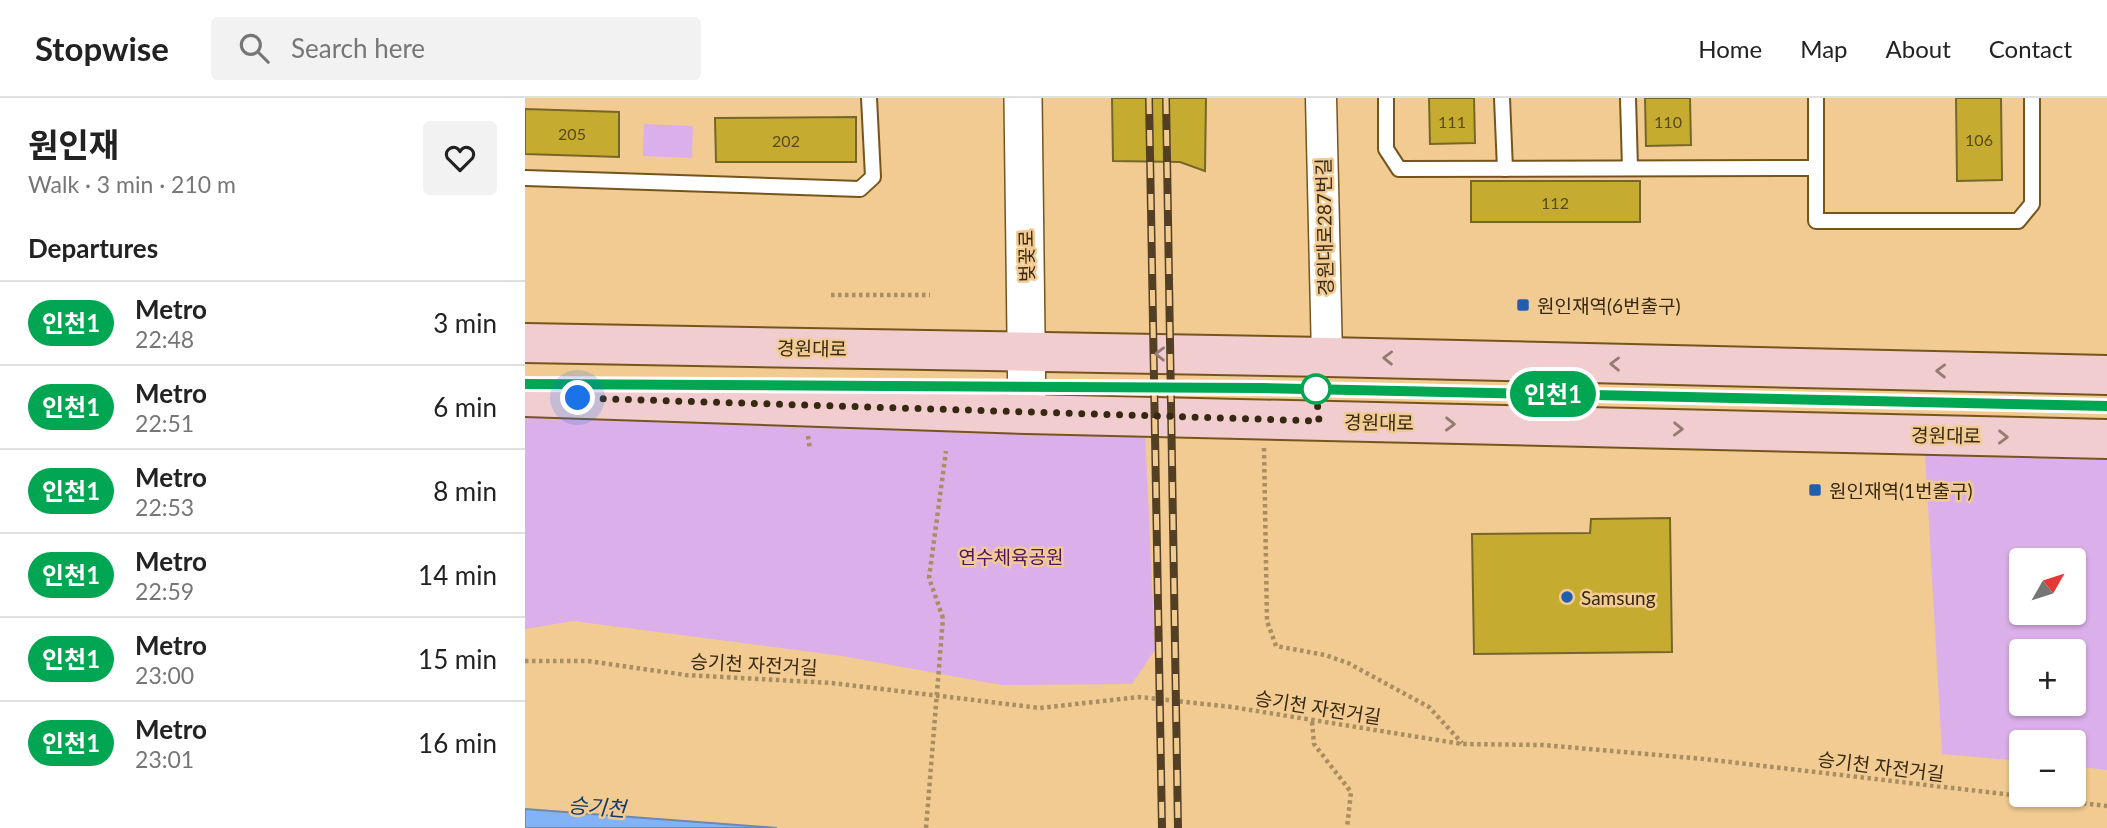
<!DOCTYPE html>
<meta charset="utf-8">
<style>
body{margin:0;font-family:Lato,"Noto Sans KR",sans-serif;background:#f2f2f2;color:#222;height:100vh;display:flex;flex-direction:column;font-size:26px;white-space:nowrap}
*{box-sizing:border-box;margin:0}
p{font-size:23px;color:#767676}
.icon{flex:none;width:38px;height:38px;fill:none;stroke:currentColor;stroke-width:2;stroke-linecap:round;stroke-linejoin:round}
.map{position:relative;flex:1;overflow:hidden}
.details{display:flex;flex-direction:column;background:#fff;width:525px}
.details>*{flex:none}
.badge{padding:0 14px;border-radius:23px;font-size:24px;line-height:46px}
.needle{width:46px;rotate:51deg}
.tools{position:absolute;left:1484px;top:450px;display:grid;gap:14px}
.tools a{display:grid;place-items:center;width:77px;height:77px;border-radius:7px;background:#fff;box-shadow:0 2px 5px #0004;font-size:35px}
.you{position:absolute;width:35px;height:35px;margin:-18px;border:5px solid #fff;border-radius:50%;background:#1a73e8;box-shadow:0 0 0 10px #1a73e833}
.map>.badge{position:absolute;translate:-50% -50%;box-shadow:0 0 0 4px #fff}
h2{padding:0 28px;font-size:26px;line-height:63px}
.round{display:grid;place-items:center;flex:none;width:74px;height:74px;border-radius:7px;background:#f2f2f2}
.head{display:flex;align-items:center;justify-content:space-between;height:119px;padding:0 28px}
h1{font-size:33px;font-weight:700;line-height:52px}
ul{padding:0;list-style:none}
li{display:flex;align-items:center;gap:21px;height:84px;padding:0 28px;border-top:2px solid #e0e0e0}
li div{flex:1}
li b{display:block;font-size:26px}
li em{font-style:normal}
li .badge{min-width:77px;font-weight:700;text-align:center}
header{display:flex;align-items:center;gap:42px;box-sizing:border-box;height:98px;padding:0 35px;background:#fff;border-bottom:2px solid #e0e0e0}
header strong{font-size:33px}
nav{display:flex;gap:38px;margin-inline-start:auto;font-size:24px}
.search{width:490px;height:63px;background:#f2f2f2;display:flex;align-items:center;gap:18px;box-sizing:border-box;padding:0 24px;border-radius:7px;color:#767676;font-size:26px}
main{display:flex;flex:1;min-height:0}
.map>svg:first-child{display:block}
.green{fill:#dbb0ea;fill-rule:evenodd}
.water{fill:#83b3f7;stroke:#6c89b2;stroke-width:2}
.building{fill:#c5ac31;stroke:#756728;stroke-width:2}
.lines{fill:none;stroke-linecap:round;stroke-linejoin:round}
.service-casing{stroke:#76551d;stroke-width:18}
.minor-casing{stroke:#76551d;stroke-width:33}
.tertiary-casing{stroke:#76551d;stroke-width:40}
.secondary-casing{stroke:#76551d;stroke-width:42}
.path{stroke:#aa8d61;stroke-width:4.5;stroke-dasharray:3.5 3.5;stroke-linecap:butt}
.service{stroke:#fff;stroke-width:14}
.minor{stroke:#fff;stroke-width:30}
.tertiary{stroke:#fff;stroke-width:37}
.secondary{stroke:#f2cdd0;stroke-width:38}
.rail-casing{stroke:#534024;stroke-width:8}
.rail{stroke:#f1cb92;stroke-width:5;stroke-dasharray:16;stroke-linecap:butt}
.path-bridge{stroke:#aa8d61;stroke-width:4.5;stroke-dasharray:3.5 3.5;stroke-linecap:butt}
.oneway{stroke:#947a70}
.line-casing{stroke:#fff;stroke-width:16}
.line{stroke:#00a651;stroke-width:10}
.walk{stroke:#372811;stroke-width:7;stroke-dasharray:0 12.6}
.poi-dot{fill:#215eb0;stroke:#f1cb92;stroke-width:2.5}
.stop-dot{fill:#fff;stroke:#00a651;stroke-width:3.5}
.labels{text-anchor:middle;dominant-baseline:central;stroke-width:5;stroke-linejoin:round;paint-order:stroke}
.number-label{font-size:16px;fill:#5a4919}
.street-label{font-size:19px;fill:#372811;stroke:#f1cb92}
.poi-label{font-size:19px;fill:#372811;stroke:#f1cb92;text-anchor:start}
.park-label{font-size:19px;fill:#501462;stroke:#f1cb92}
.water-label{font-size:21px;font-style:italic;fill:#11396d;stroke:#f1cb92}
</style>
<header>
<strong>Stopwise</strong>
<div class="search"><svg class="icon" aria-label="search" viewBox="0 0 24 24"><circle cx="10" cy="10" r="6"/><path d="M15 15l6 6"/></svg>Search here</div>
<nav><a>Home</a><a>Map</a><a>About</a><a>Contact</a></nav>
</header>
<main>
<section class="details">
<div class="head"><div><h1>원인재</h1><p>Walk · 3 min · 210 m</p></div><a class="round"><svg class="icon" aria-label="heart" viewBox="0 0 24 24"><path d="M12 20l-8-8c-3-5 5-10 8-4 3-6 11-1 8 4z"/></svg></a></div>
<h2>Departures</h2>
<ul>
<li><span class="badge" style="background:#00a651;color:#fff">인천1</span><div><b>Metro</b><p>22:48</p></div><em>3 min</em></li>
<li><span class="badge" style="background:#00a651;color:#fff">인천1</span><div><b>Metro</b><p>22:51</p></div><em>6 min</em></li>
<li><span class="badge" style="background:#00a651;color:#fff">인천1</span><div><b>Metro</b><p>22:53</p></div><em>8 min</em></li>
<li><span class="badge" style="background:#00a651;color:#fff">인천1</span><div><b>Metro</b><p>22:59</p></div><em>14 min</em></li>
<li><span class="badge" style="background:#00a651;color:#fff">인천1</span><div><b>Metro</b><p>23:00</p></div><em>15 min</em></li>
<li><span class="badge" style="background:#00a651;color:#fff">인천1</span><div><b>Metro</b><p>23:01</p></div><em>16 min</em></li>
</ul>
</section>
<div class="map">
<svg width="1582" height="730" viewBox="0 0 1582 730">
<rect width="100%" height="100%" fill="#f1cb92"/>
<g class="green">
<path d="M119,26l49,2 -1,32 -49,-2z"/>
<path d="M0,317l620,17 10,218 -23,34 -131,1 -159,-29 -269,-35 -48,8z"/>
<path d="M1399,337l183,4v331l-33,-4v-24h-53v19l-79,-7zM1496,462h53v52h-53zM1496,553h53v53h-53z"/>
</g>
<path class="water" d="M0,711l252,19h-252z"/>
<g class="building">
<path d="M587,0h94l-1,73 -25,-9 -67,-1z"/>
<path d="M904,0h45l1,45 -45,1z"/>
<path d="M1120,0h45l1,47 -45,1z"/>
<path d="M1431,0h45l1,82 -45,1z"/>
<path d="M0,11l94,3v45l-94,-3z"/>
<path d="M331,19v45h-140l-1,-44z"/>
<rect x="946" y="83" width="169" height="41"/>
<path d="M1145,420l2,134 -198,2 -2,-120 118,-1 1,-14z"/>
</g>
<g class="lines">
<defs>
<g id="service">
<path d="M861,0v51l13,20 417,-1"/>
<path d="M977,0l3,71"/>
<path d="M1103,0l2,70"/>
<path d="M1291,0v123h202l14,-17v-106"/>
<path d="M0,80l335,11 13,-12 -4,-79"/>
</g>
<path id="minor" d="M796,0l6,259"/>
<path id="tertiary" d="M498,0l4,316"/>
<g id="secondary">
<path d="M0,245l802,14 780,18"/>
<path d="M0,299l502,17 1080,25"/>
</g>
</defs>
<use href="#service" class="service-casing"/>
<use href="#minor" class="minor-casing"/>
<use href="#tertiary" class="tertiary-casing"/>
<use href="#secondary" class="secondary-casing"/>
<g class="path">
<path d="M306,197h99"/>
<path d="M283,338l2,13"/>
<path d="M739,350l3,173 9,25 49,9 23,8 81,44 33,36"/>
<path d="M418,520l-14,-40 17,-127"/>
<path d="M0,563h63l98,14 146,8 208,25 99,-11 93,10 230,37 81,1 161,14 403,47"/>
<path d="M787,624l2,22 37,48 -4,36"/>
</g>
<use href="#service" class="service"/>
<use href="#minor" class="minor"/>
<use href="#tertiary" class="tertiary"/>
<use href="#secondary" class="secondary"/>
<defs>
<g id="rail">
<path d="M624,0l13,730"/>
<path d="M641,0l12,730"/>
</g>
</defs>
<use href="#rail" class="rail-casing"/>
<use href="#rail" class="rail"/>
<path class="path-bridge" d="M401,730l17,-210"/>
</g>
<defs><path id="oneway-chevron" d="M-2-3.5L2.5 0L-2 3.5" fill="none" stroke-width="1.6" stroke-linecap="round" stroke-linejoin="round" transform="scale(1.75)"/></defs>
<g class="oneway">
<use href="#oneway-chevron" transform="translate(635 256) rotate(-179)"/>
<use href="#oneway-chevron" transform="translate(863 260) rotate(-179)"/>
<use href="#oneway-chevron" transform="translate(1090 266) rotate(-179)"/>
<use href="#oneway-chevron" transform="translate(1416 273) rotate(-179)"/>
<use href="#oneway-chevron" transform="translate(925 326) rotate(1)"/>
<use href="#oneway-chevron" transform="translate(1153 331) rotate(1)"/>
<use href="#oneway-chevron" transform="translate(1478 339) rotate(1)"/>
</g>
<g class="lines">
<defs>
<path id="line" d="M0,286l736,4 846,18"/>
</defs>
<use href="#line" class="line-casing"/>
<use href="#line" class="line"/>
<path class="walk" d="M53,300l741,23 -3,-32"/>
</g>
<g class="poi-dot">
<rect x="991" y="200" width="14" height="14" rx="3.5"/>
<rect x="1283" y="385" width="14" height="14" rx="3.5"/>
<circle cx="1042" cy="499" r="7"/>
</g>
<circle class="stop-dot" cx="791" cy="291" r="14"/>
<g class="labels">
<g class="number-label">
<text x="927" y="23">111</text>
<text x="1143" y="23">110</text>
<text x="47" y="35">205</text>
<text x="1454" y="41">106</text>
<text x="261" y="42">202</text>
<text x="1030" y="104">112</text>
</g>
<g class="street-label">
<text transform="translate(799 129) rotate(-91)">경원대로287번길</text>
<text transform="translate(501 158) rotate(-91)">벚꽃로</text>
<text transform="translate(287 250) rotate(1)">경원대로</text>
<text transform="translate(854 324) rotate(1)">경원대로</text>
<text transform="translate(1421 337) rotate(1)">경원대로</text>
<text transform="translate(229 566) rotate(3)">승기천 자전거길</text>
<text transform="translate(793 609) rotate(9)">승기천 자전거길</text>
<text transform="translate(1356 668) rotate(7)">승기천 자전거길</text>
</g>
<g class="poi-label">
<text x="1012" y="207">원인재역(6번출구)</text>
<text x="1304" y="392">원인재역(1번출구)</text>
<text x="1056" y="499">Samsung</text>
</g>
<g class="park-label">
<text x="486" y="458">연수체육공원</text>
</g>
<g class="water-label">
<text transform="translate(72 708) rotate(4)">승기천</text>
</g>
</g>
</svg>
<div class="tools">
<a><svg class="needle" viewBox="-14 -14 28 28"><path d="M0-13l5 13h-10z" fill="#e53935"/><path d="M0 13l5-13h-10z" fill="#767676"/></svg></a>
<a>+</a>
<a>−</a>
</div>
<div class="you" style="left:53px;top:300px"></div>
<b class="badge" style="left:1028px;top:296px;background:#00a651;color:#fff">인천1</b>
</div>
</main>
